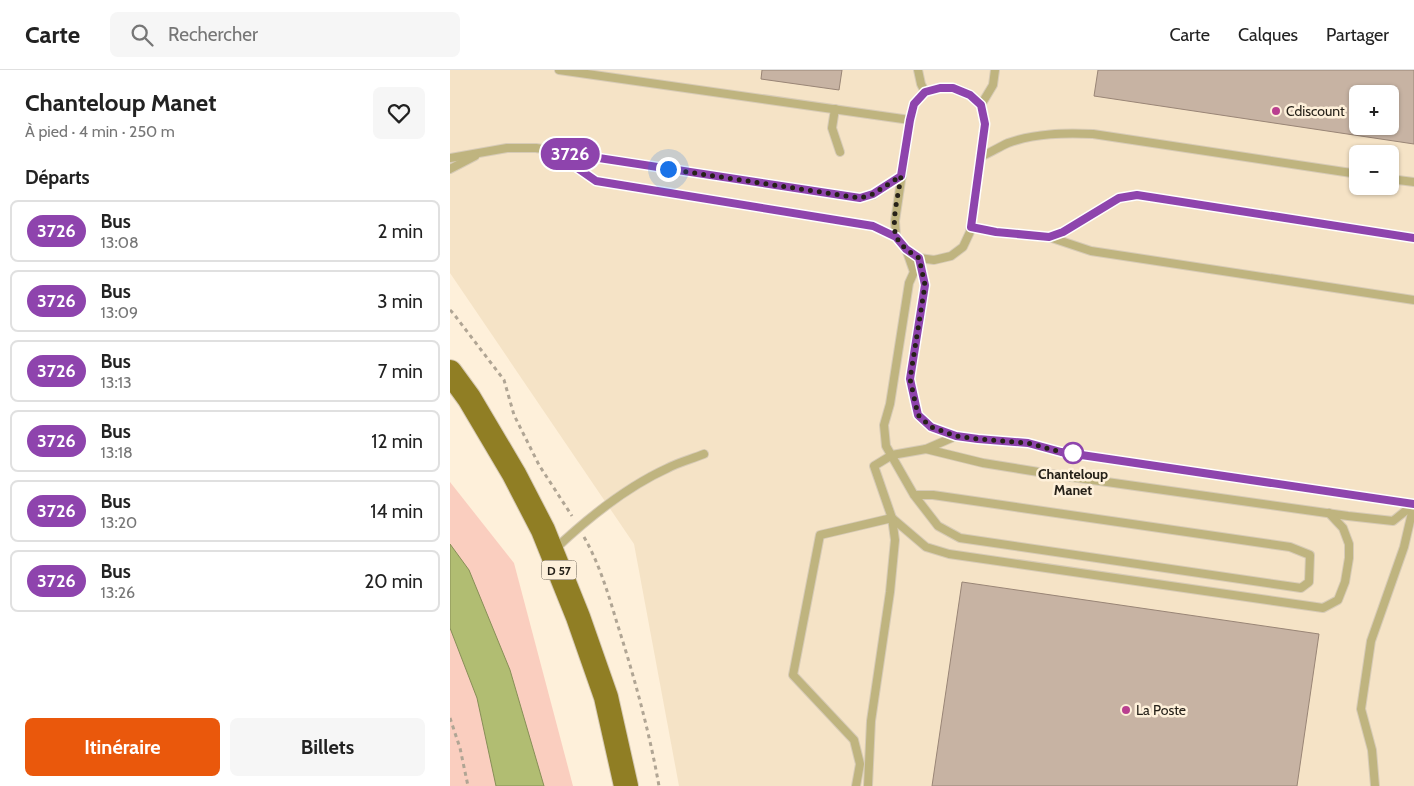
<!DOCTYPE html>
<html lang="fr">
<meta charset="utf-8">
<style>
body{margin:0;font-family:Cabin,sans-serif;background:#f6f6f6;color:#222;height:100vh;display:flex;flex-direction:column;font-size:19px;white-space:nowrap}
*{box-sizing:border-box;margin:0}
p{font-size:16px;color:#767676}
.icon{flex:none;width:28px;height:28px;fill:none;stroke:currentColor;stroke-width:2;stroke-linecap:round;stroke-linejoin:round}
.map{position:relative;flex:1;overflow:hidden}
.side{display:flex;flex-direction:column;background:#fff;width:450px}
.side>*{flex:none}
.badge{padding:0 10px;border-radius:16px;font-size:18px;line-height:32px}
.tools{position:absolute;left:899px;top:15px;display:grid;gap:10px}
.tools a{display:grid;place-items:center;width:50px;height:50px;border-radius:8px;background:#fff;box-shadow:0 1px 4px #0004;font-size:25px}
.you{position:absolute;width:25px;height:25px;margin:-12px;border:4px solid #fff;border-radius:50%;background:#1a73e8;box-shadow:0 0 0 8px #1a73e833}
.map>.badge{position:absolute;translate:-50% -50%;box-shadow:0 0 0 2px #fff}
h2{padding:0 25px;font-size:19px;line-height:45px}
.round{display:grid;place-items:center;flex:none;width:52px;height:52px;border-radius:8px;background:#f6f6f6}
.overview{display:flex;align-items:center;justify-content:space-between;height:85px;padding:0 25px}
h1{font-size:24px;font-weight:700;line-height:38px}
.cta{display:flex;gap:10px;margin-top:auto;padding:10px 25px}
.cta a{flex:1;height:58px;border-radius:8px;background:#ea580c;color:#fff;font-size:20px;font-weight:700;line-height:58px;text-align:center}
.cta a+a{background:#f6f6f6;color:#222}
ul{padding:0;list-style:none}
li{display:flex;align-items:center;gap:15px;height:62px;margin:0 10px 8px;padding:0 15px;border:2px solid #e0e0e0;border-radius:8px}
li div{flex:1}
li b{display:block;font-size:19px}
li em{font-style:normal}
li .badge{min-width:55px;font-weight:700;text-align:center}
header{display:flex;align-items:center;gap:30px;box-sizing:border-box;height:70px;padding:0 25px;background:#fff;border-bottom:1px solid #e0e0e0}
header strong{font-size:24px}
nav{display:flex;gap:28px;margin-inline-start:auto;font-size:18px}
.search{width:350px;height:45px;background:#f6f6f6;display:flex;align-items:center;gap:12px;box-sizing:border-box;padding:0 18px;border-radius:8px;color:#767676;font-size:19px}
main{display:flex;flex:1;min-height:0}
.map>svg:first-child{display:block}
.built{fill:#f5e3c6;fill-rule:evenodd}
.green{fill:#facebf}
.water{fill:#b1bd72;stroke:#878e57}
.building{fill:#c7b3a3;stroke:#998576;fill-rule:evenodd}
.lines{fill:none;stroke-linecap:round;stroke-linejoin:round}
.service-casing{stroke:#d7cbb7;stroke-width:10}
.primary-casing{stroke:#d7cbb7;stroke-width:26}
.path{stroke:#b0a594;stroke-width:3;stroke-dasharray:4 4;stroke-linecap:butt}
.service{stroke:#bfb47f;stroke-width:8}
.primary{stroke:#907e24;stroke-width:24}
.line-casing{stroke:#fff;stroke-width:11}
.line{stroke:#8e44ad;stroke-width:8}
.walk{stroke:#262119;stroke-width:5;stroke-dasharray:0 9}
.poi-dot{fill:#b93f90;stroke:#fef0da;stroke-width:2}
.stop-dot{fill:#fff;stroke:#8e44ad;stroke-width:2.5}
.labels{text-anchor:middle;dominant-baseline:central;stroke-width:5;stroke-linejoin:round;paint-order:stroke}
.shield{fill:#fef0da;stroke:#675f53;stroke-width:1}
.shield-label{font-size:12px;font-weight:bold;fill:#262119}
.poi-label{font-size:14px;fill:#262119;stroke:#fef0da;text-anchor:start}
.stop-label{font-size:14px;font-weight:bold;fill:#262119;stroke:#fef0da}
</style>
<header>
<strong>Carte</strong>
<div class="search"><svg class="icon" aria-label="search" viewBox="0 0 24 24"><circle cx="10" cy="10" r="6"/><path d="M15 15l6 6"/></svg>Rechercher</div>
<nav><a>Carte</a><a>Calques</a><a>Partager</a></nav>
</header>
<main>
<section class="side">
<div class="overview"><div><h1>Chanteloup Manet</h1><p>À pied · 4 min · 250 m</p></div><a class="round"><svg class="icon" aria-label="heart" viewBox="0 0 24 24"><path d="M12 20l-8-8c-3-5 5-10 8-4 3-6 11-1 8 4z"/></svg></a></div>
<h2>Départs</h2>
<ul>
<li><span class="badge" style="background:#8e44ad;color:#fff">3726</span><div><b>Bus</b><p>13:08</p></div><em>2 min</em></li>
<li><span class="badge" style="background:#8e44ad;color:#fff">3726</span><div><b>Bus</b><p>13:09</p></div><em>3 min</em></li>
<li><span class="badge" style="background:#8e44ad;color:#fff">3726</span><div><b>Bus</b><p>13:13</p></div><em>7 min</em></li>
<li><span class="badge" style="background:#8e44ad;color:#fff">3726</span><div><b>Bus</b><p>13:18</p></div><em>12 min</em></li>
<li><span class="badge" style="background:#8e44ad;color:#fff">3726</span><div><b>Bus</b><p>13:20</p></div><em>14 min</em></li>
<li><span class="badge" style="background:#8e44ad;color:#fff">3726</span><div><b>Bus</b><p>13:26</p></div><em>20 min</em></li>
</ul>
<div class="cta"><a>Itinéraire</a><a>Billets</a></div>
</section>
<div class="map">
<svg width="964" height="716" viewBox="0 0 964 716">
<rect width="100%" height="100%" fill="#fef0da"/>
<path class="built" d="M0,0h964v716h-735l-45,-242 -184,-271zM908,24h32v32h-32zM908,84h32v32h-32z"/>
<path class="green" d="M0,412l64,81 59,223h-123z"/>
<path class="water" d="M0,474l19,26 41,100 34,116h-48l-19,-88 -27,-70z"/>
<g class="building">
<path d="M312,0h80l-3,20 -78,-11z"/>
<path d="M648,0h316v74l-320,-48zM908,24h32v32h-32z"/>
<path d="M512,512l357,52 -22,152h-365z"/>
</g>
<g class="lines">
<defs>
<g id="service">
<path d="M109,0l351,50"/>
<path d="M468,0l3,14 4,8"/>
<path d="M531,35l12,-20 2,-15"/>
<path d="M385,39l-3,19 8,24"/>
<path d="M103,81l43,30 277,45 23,11 10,12 13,9 15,2 17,-4 12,-9 7,-15 15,-108 -4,-19 -11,-10 -17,-7h-13l-15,4 -11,12 -4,16 -15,101 1,16"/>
<path d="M530,87c10,-4 19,-10 28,-14 28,-10 56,-10 85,-9l265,40"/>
<path d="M0,88l57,-10h29l324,50 13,-3 28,-19"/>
<path d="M0,99l25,-13"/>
<path d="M940,109l24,3"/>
<path d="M521,157l25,5 53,5 42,14 323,49"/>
<path d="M599,167l14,-5 56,-34 18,-3 277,43"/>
<path d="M456,179l8,23 -5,11 -19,121 -6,21 2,21 28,49 24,31 22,12 341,50 8,-6 1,-27 -20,-8 -357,-52h-19"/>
<path d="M469,188l6,27 -15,94 8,36 13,12 25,9 22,3 49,4 34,9 353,52"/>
<path d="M476,379l57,14 74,12 291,41 45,5 21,-17"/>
<path d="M105,479c34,-32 71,-62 113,-81 11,-6 24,-9 36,-14"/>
<path d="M406,716l4,-22 -6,-24 -61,-65 27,-140 72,-17 34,29 23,7 374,54 15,-8 7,-18 4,-24v-14l-6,-16 -14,-15"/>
<path d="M418,716l3,-65 19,-129 5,-52 -3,-22 -18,-52 18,-11 34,-6 30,-13"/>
<path d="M925,716l-3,-36 -11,-41 10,-68 33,-94 10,-43"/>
</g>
<path id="primary" d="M0,302l19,26 45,76 29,56 35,87 28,80 20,89"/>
</defs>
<use href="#service" class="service-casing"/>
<use href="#primary" class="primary-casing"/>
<g class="path">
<path d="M0,240l3,3 51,67 10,35 25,50 33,51"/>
<path d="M134,467c15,26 24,56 33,86 17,53 32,107 42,163"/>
<path d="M0,648l10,30 8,38"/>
</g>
<use href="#service" class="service"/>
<use href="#primary" class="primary"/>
</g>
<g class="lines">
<defs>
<path id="line" d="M964,168l-277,-43 -18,3 -56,34 -14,5 -53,-5 -25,-5 14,-103 -4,-19 -11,-10 -17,-7h-13l-15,4 -11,12 -4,16 -9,56 -28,18 -13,4 -307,-47 43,30 277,45 23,11 10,12 13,9 6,27 -15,94 8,36 13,12 25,9 22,3 50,4 33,9 353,52"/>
</defs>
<use href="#line" class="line-casing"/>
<use href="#line" class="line"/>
<path class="walk" d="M218,99l192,29 13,-4 28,-18c-2,16 -10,45 -5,60 4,10 15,17 23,22l6,27 -15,94 8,36 13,12 25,9 22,3 50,4 33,9 20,2 -8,-1"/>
</g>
<g class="poi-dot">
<circle cx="826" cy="41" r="5"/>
<circle cx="676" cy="640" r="5"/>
</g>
<circle class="stop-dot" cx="623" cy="383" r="10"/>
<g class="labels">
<rect class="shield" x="91.5" y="490.5" width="35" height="19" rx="4"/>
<g class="shield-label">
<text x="109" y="500">D 57</text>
</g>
<g class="poi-label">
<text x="836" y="41">Cdiscount</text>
<text x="686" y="640">La Poste</text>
</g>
<g class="stop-label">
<text x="623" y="404">Chanteloup<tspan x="623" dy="16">Manet</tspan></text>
</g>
</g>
</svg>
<div class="tools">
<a>+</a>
<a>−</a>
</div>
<div class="you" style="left:218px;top:99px"></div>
<b class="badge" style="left:120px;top:84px;background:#8e44ad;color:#fff">3726</b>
</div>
</main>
